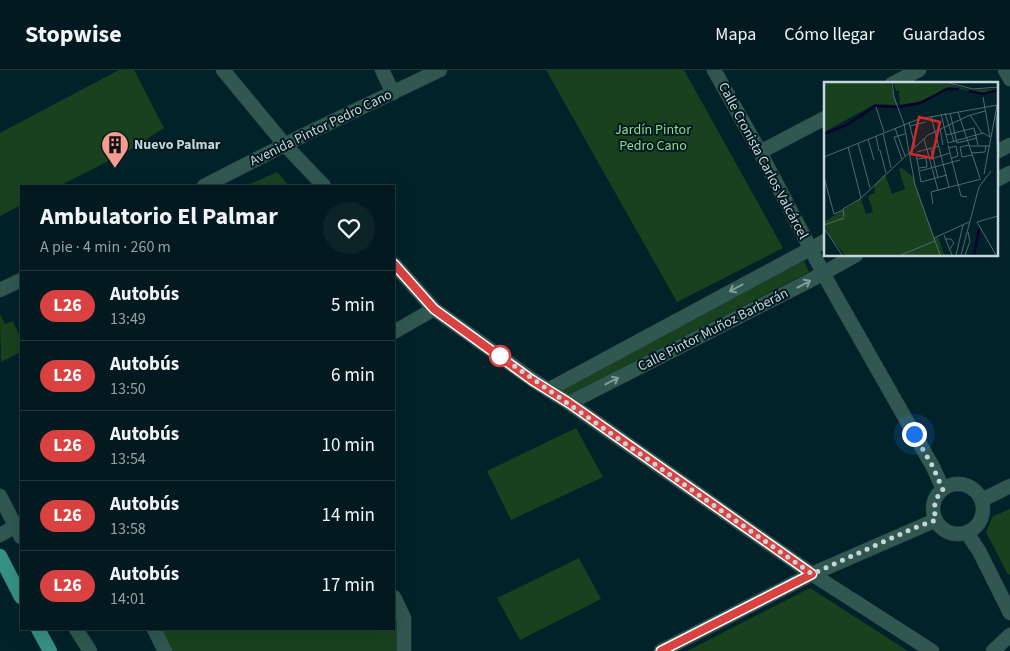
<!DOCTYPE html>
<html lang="es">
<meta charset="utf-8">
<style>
body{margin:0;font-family:"Source Sans 3",sans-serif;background:#0c2328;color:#f1f3f6;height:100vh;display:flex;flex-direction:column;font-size:19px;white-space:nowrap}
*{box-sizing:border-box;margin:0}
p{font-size:16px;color:#96a1a4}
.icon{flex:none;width:28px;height:28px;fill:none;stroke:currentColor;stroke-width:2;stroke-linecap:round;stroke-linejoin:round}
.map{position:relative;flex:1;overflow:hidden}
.drawer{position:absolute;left:20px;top:115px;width:375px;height:445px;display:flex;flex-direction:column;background:#021a1f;border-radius:0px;box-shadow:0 5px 20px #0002,0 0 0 1px #23383d}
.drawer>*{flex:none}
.badge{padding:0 10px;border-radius:16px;font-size:18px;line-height:32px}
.you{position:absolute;width:25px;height:25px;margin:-12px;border:4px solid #fff;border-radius:50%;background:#1a73e8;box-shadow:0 0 0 8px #1a73e833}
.map>.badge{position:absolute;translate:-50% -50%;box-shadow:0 0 0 2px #fff}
.round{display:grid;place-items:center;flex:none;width:52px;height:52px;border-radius:26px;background:#0c2328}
.summary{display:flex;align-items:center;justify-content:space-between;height:85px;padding:0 20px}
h1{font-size:24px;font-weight:700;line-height:38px}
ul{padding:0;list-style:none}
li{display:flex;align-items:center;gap:15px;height:70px;padding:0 20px;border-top:1px solid #23383d}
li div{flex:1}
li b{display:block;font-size:19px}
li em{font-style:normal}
li .badge{min-width:55px;font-weight:700;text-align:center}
header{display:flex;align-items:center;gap:30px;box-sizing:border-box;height:70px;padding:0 25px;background:#021a1f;border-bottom:1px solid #23383d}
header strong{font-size:24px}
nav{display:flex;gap:28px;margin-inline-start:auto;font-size:18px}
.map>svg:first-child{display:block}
.green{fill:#18421e}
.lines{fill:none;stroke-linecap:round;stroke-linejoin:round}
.minor-casing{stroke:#213f45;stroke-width:15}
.primary-casing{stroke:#213f45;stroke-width:15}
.minor{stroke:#305851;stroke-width:14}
.primary{stroke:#369283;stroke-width:14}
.oneway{stroke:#829d9d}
.line-casing{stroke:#fff;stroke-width:11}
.line{stroke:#da4241;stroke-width:8}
.walk{stroke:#c5d6db;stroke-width:5;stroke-dasharray:0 9}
.stop-dot{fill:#fff;stroke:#da4241;stroke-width:2.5}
.labels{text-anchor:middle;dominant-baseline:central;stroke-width:4;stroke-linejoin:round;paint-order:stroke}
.street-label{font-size:14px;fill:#c5d6db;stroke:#00191f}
.park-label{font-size:14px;fill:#8bdf91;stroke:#00191f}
.poi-label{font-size:14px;font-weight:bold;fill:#c5d6db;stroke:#00191f;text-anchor:start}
.inset-river{fill:none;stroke:#0c022e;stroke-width:2.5}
.inset-road{fill:none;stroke:#506a70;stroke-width:1}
.view{fill:#d62828;fill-opacity:0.15;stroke:#d62828;stroke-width:2.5}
.inset-edge{fill:none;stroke:#c5d6db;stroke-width:2.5}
</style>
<header>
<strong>Stopwise</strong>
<nav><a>Mapa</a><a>Cómo llegar</a><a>Guardados</a></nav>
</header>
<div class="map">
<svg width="1010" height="581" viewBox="0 0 1010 581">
<rect width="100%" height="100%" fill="#022229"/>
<g class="green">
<path d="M119,0h15l30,58 -36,23 -69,35h-38v19l-21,11v-83z"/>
<path d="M546,0h138l99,178 -106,54z"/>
<path d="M277,102l12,14h-40l-1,-1z"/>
<path d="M804,191l5,11 -240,123 -10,-7z"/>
<path d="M0,244l5,10 8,-3 8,18v13l-20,10z"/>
<path d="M576,358l27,49 -92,43 -24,-49z"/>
<path d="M1010,439v65l-2,1 -22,-43 7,-16z"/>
<path d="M579,488l22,41 -81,41 -23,-42z"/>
<path d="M810,518l98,63h-221z"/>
<path d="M394,540l4,9 -1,32h-225l-11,-22h233z"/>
</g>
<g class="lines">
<defs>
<g id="minor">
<path d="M223,0l62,75 39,41"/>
<path d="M382,0l11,23"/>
<path d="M714,0l46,82 69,132 104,183 10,22"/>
<path d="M1005,0l5,9"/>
<path d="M892,14l27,-14"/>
<path d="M760,82l65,-34"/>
<path d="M996,82l14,-7"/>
<path d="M996,110l14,-7"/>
<path d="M204,116l100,-51 136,-65"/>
<path d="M394,194l40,45 99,71 36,23 243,171 120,77"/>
<path d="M0,220l21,-10"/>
<path d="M394,262l40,-23"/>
<path d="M548,320l277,-149"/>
<path d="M569,333l240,-122 47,-26"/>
<circle cx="958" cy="439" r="25"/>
<path d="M0,426l21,41"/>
<path d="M982,430l28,-14"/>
<path d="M967,463l12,18 31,62"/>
<path d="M0,465l21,-12"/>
<path d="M394,527l10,21v33"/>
<path d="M76,559l14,22"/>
<path d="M154,559l11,22"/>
<path d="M661,581l151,-77 124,-54"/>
<path d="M993,581l17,-16"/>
</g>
<g id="primary">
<path d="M0,486l21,41"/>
<path d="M38,559l12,22"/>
</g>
</defs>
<use href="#minor" class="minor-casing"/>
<use href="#primary" class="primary-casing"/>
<use href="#minor" class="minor"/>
<use href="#primary" class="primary"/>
</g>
<defs><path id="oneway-shaft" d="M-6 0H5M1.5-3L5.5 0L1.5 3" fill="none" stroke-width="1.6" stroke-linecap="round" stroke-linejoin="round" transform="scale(1.25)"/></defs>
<g class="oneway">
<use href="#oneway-shaft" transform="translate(804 214) rotate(-28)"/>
<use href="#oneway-shaft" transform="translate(736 218) rotate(152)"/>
<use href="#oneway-shaft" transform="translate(612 311) rotate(-27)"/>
</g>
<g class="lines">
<defs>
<path id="line" d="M394,194l40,45 98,71 37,23 243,171 -151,77"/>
</defs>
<use href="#line" class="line-casing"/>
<use href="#line" class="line"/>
<path class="walk" d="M500,286l312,218 102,-46 22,-8c-3,-13 -2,-21 7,-30l-10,-23 -19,-33"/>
</g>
<defs>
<symbol id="building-pin" viewBox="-11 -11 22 30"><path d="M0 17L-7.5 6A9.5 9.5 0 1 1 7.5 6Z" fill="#f59c90" stroke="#00191f"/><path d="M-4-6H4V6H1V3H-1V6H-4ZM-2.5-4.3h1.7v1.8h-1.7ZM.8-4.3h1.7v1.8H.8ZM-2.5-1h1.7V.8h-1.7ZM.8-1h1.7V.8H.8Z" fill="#111"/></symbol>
</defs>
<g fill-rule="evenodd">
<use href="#building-pin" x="99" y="59" width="32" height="43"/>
</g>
<circle class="stop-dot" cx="500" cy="286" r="10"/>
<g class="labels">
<g class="street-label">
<text transform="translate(321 58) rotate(-26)">Avenida Pintor Pedro Cano</text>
<text transform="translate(763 91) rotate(62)">Calle Cronista Carlos Valcárcel</text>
<text transform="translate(713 260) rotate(-27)">Calle Pintor Muñoz Barberán</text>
</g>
<g class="park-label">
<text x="653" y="60">Jardín Pintor<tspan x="653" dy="16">Pedro Cano</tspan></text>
</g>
<g class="poi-label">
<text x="134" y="75">Nuevo Palmar</text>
</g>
</g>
<g transform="translate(824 12)">
<rect width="174" height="174" fill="#022229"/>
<path d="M0,0h66l7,23 -22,-1 -51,28zM69,0h48l29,8 28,-1 -17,4 -32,-6 -26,14 -23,4 -1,-14h-3zM78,86l11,9 21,61 4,-1 6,17 9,1h-108l-16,-19 -5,-14 37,-23 5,15 7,-2 -5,-16 7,-3 -1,-8 11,-11 7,20 13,-5 -6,-20z" fill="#18421e"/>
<path class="inset-river" d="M145,9l14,3 15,-4M0,52l23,-9 28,-19 23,1 22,-4 27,-14h12M150,173l5,-26"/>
<path class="inset-road" d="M68,0l2,15 10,27 11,61 25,70M121,0l28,7 25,-2M159,15l7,40M52,25l8,25M134,30l22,66M121,31l9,29M126,31l7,30M117,32l7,29M146,33l12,18M172,33l2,50M107,34l18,71M85,40l6,25M86,44l16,-4M71,46l10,28M116,47l3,16M59,51l8,35M122,53l28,-7 4,17M52,54l3,15M44,57l6,21M100,57l14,51M34,61l12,45M124,61l35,-10 7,4M133,61l20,-5M124,63l13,51 6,1M145,63l-9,2 2,10 10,-2M145,64h21M24,65l13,51M125,66l7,-2 2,10 -6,2M107,67l7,29M56,68l6,23M93,70l22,-6M148,71l13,-1 1,-7M92,72l5,28 26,-7M0,75l95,-38 79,-14M78,77l-8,-22 11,-3M93,77l9,-1 1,9 -8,1M107,77l19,-6M96,89l40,-11M160,92l14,-74M0,95l10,37 9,-4M109,122l-2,-12 50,-13M20,135l-1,-8 17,-10 68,-64 40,-19 17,-5M153,140l19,33M153,140l21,-6M0,143l20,-7M0,146l18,27M120,153l8,20M110,156l35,-16M121,157h6l3,4 -5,7M77,173l34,-14M132,173l7,-30M137,173l18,-68 12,-16M141,173l5,-14 -2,-9"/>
<path class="view" d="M95,35l21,5 -8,36 -21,-4z"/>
<rect width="174" height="174" class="inset-edge"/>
</g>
</svg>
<div class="you" style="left:914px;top:364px"></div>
<section class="drawer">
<div class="summary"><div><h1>Ambulatorio El Palmar</h1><p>A pie · 4 min · 260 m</p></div><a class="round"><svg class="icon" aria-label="heart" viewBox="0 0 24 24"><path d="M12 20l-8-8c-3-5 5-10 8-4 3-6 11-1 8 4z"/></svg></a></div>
<ul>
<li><span class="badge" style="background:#da4241;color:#fff">L26</span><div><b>Autobús</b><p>13:49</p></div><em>5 min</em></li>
<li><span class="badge" style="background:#da4241;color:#fff">L26</span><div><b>Autobús</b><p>13:50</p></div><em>6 min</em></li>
<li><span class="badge" style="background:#da4241;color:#fff">L26</span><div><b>Autobús</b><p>13:54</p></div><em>10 min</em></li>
<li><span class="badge" style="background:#da4241;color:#fff">L26</span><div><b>Autobús</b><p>13:58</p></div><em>14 min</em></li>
<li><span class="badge" style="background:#da4241;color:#fff">L26</span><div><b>Autobús</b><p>14:01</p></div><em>17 min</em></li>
</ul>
</section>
</div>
